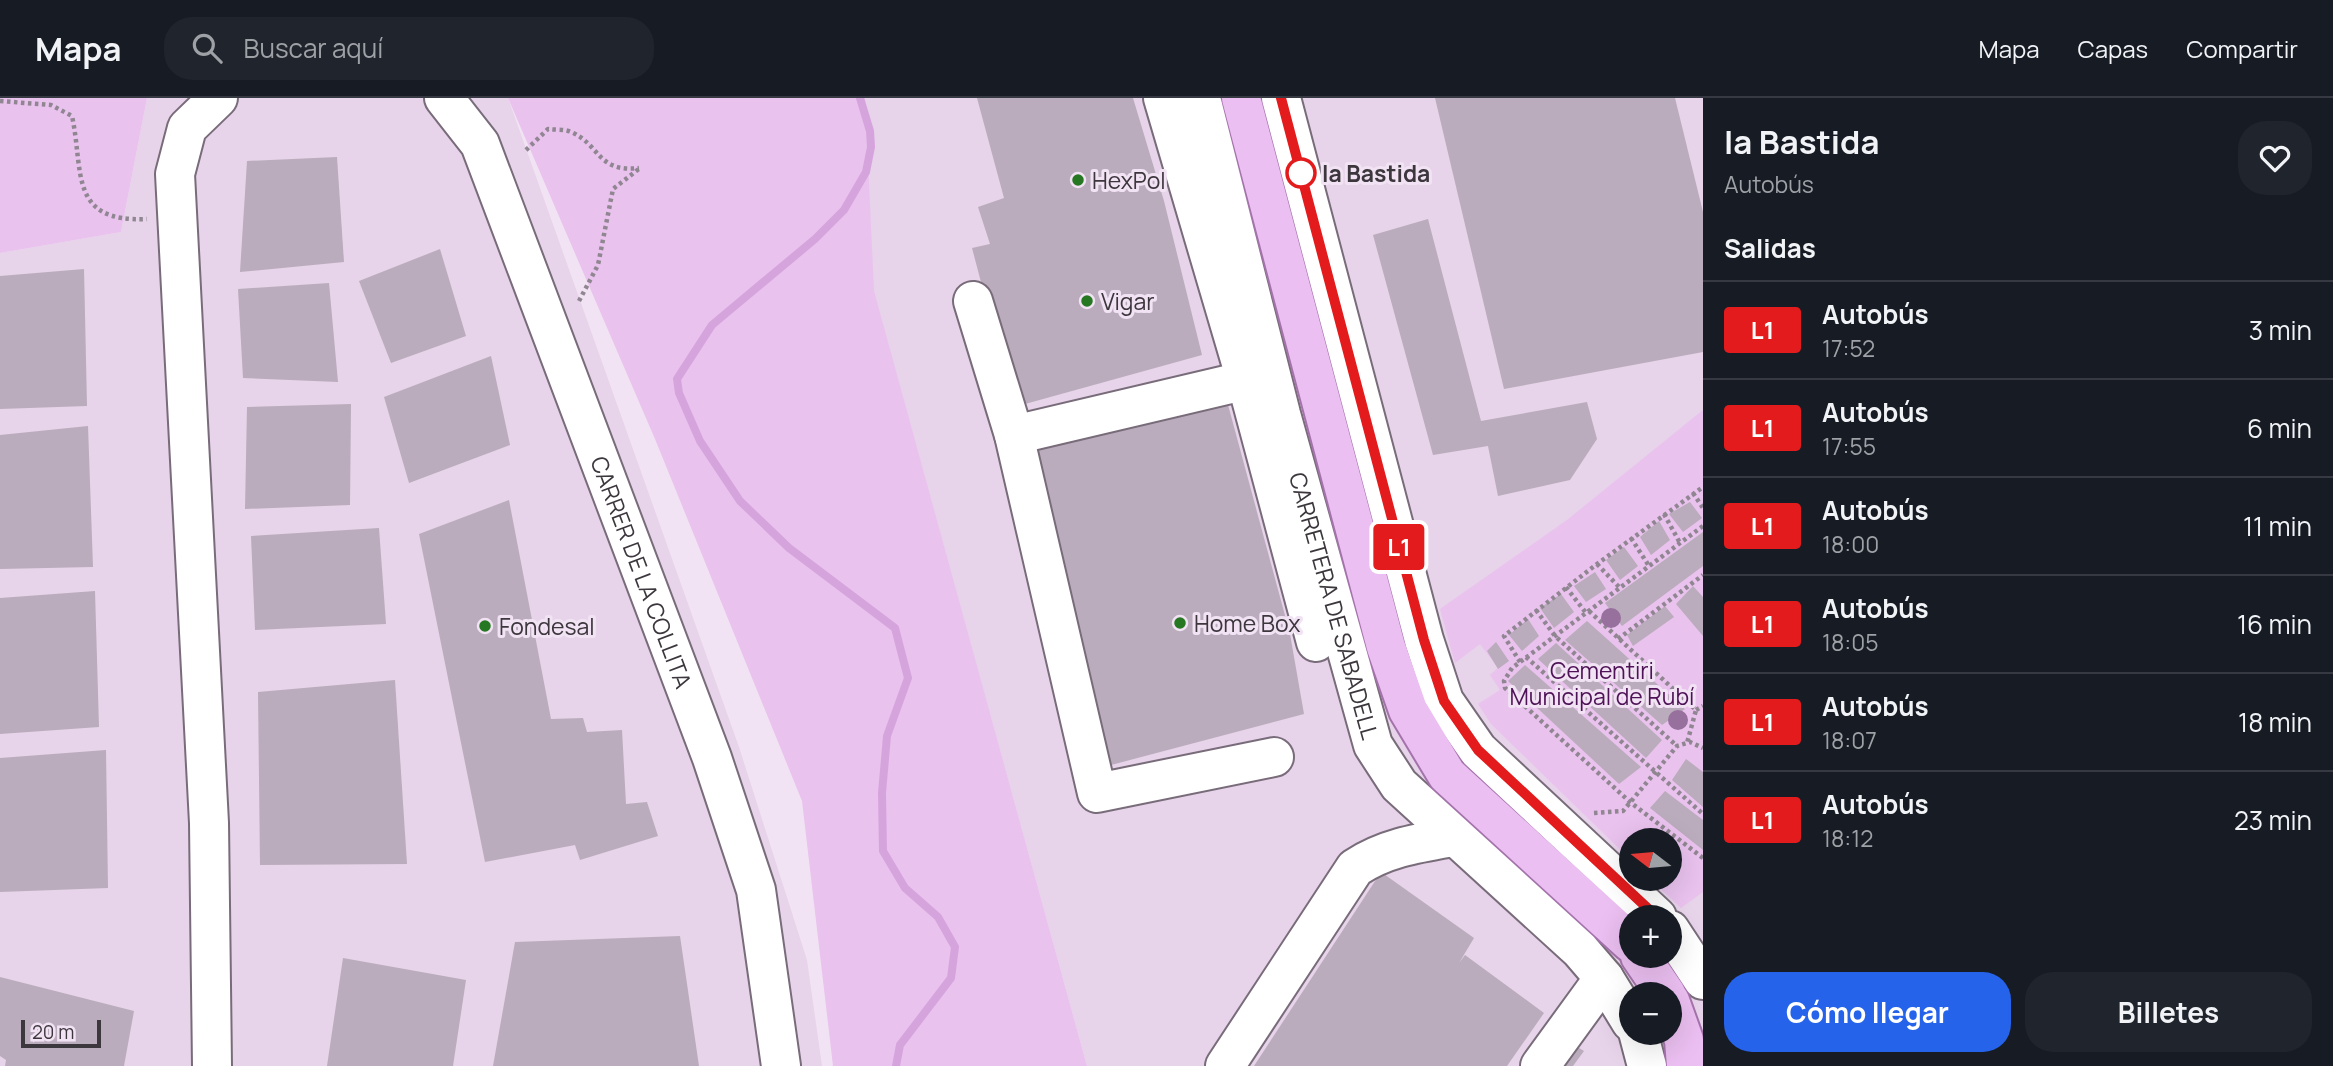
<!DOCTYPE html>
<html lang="es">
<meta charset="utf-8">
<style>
body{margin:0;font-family:Manrope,sans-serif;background:#20242c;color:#f1f3f6;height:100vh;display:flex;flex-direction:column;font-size:26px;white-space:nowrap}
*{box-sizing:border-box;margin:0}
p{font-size:23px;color:#9ea1a6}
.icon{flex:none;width:38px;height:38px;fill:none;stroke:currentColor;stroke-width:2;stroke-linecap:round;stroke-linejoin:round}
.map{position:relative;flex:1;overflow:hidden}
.drawer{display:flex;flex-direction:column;background:#171b24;width:630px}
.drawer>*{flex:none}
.badge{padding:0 14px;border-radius:5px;font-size:24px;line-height:46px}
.needle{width:46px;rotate:286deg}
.buttons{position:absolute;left:1619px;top:730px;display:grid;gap:14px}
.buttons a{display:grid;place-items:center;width:63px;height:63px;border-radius:50%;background:#171b24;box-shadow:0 7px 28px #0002;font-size:35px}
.scale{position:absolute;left:21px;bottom:18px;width:80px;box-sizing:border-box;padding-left:7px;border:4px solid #3c363d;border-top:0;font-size:19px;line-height:24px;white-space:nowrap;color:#3c363d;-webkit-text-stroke:5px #f2e3f4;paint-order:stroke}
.map>.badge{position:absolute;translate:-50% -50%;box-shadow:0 0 0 4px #fff}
h2{padding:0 21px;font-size:26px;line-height:63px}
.round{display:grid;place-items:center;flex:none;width:74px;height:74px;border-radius:28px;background:#20242c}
.summary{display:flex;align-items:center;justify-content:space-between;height:119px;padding:0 21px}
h1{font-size:33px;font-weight:700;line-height:52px}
.primary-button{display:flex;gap:14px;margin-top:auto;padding:14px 21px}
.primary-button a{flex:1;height:80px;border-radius:28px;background:#2563eb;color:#fff;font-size:28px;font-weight:700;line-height:80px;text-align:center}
.primary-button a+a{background:#20242c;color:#f1f3f6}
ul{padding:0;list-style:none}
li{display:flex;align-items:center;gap:21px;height:98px;padding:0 21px;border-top:2px solid #363941}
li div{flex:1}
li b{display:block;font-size:26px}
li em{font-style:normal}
li .badge{min-width:77px;font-weight:700;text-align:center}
header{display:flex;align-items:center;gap:42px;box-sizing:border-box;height:98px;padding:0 35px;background:#171b24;border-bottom:2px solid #363941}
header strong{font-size:33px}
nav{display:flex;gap:38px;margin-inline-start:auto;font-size:24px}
.search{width:490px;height:63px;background:#20242c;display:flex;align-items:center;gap:18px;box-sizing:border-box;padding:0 24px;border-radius:28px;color:#9ea1a6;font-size:26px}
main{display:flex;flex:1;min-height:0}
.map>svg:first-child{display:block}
.built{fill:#e7d3ea;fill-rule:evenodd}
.green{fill:#e9c2ee}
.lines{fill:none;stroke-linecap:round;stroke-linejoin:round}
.stream{stroke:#d6a4dd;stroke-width:8}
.building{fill:#baacbc}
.minor-casing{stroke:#796c7a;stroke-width:42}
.major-casing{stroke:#a573ac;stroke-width:42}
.path{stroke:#908692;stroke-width:4.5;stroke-dasharray:3.5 3.5;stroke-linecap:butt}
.minor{stroke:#fff;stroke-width:38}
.major{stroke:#ebbff1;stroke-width:38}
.tree{fill:#98709d}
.line-casing{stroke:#fff;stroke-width:16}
.line{stroke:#e31b1d;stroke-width:10}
.stop-dot{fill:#fff;stroke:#e31b1d;stroke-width:3.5}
.poi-dot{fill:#257721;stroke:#f2e3f4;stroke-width:2.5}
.labels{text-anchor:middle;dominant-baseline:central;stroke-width:6;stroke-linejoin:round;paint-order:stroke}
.stop-label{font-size:23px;font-weight:bold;fill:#3c363d;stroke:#f2e3f4;text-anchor:start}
.poi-label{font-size:23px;fill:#3c363d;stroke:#f2e3f4;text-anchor:start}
.street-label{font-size:23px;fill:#3c363d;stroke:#f2e3f4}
.park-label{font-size:23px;fill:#4e1256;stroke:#f2e3f4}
</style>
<header>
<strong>Mapa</strong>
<div class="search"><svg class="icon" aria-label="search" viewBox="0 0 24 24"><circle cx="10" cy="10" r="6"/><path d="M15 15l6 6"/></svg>Buscar aquí</div>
<nav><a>Mapa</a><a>Capas</a><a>Compartir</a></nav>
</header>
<main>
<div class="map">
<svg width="1703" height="968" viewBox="0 0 1703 968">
<rect width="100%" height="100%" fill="#f2e3f4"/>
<g class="built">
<path d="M147,0h361l231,649 68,213 15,106h-822v-813l121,-21z"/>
<path d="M856,0h847v968h-616l-219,-795zM1631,742h39v38h-39zM1631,819h39v39h-39zM1631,896h39v38h-39z"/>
</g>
<g class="green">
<path d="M0,0h147l-26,134 -121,21z"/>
<path d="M508,0h357l9,193 213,775h-254l-31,-265 -147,-362z"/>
<path d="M1703,312v482l-22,16 -31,-29 20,-1v-38h-39v20l-140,-136 -13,-20 22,-14 -10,-15 8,-7 -18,-24 -25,19 -15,-54 127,-89z"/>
</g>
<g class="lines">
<path class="stream" d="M860,0l10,33 1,16 -5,25 -22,38 -29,29 -103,86 -35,54 2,14 21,48 40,60 49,47 106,80 13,50 -21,58 -5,57 1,58 22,37 33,29 17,30 -4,31 -51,67 -4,21"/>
</g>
<g class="building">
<path d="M977,0h156l31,103 38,154 -188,52 -42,-159 18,-4 -12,-37 26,-9z"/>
<path d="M1435,0h240l28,114v140l-199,37z"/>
<path d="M337,59l7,105 -104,10 7,-111z"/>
<path d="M1428,121l53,202 106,-19 10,37 -27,41 -72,16 -10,-50 -55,9 -60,-220z"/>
<path d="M440,151l26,87 -75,27 -32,-82z"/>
<path d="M84,171l3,137 -87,3v-133z"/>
<path d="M329,185l9,99 -95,-4 -5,-89z"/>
<path d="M491,258l19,89 -101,38 -25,-86z"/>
<path d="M1227,303l63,233 14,80 -193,51 -83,-314z"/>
<path d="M351,306l-1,101 -105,4 2,-102z"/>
<path d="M88,328l5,141 -93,2v-134z"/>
<path d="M509,402l42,219 32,-1 4,14 35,-2 4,74 21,-2 11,34 -78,24 -5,-15 -90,17 -66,-328z"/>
<path d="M1690,404l12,16 -19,14 -14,-18z"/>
<path d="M1659,423l11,19 -19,15 -11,-18z"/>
<path d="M379,430l7,96 -131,6 -4,-94z"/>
<path d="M1703,434v34l-81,60 -17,-23z"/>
<path d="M1624,449l14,19 -18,14 -14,-20z"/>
<path d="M1595,474l11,17 -20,13 -12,-16z"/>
<path d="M1693,488l10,11v39l-27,-32z"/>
<path d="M95,493l4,136 -99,7v-136z"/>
<path d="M1561,496l13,18 -20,16 -14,-20z"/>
<path d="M1665,508l9,11 -41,29 -6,-11z"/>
<path d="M1528,521l11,17 -17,15 -13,-16z"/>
<path d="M1587,523l98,88 -23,16 -97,-85z"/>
<path d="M1496,544l13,19 -11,8 -11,-18z"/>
<path d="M1556,545l106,97 -16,18 -108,-99z"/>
<path d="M1525,567l116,102 -22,17 -111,-103z"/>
<path d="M395,582l12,184 -147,1 -2,-173z"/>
<path d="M106,652l2,138 -108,4v-134z"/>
<path d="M1686,661l17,13v35l-31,-27z"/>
<path d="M1665,693l38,29v30l-53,-42z"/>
<path d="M1381,774l93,66 -15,25 6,-8 79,58 -37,53h-253z"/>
<path d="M680,838l19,130h-206l22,-124z"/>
<path d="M343,860l123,22 -13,86h-126z"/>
<path d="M0,879l134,34 -10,55h-119l1,-6 -6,-4z"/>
<path d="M1574,947l10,6 -11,15h-12z"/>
</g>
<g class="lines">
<defs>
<g id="minor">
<path id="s1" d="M444,0l36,46 232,614 44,132 25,176"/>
<path d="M1163,0l83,282 70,262"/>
<path id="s2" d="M1201,0l80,316 92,331 26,40 181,165 24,28 27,44"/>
<path d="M1281,0l143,542 20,61 34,49 179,167"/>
<path d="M973,203l41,134 83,358 177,-36"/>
<path d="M1014,337l255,-60"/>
<path d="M1670,832l33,50"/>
<path d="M1638,934l9,34"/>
<path d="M212,968l-3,-243 -34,-649 12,-46 31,-30"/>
<path d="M1225,968l130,-198c30,-20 63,-25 98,-31"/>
<path d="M1540,968l64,-88"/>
</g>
<g id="major">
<path d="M1241,0l145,549 22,63 39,65 184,168"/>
<path d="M1640,858l26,38"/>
<path d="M1670,903l14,39 2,26"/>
</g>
</defs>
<use href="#minor" class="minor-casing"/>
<use href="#major" class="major-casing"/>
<g class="path">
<path d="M0,3l51,4 21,11c12,55 -4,107 75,103"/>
<path d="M526,52l22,-21c7,1 17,0 23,3 29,12 26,41 68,36"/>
<path d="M579,203l19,-36 15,-76 27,-21"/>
<path d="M1693,395l10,15"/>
<path d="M1664,416l16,29"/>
<path d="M1631,440l18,28"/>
<path d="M1597,466l23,24"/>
<path d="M1566,489l20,26"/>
<path d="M1536,512l19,26 122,110"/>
<path d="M1589,513l107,99 -9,33"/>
<path d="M1618,541l85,-64"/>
<path d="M1526,559l177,157"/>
<path d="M1520,564l-16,-26 93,-72 106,-77"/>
<path d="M1696,612l7,-4"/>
<path d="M1594,715l29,-2 54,-65 13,-4 13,6"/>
<path d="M1703,760l-73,-56 -125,-114 -1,-7 8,-13 191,-142"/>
</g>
<use href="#minor" class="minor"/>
<use href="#major" class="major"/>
</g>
<g class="tree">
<circle cx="1611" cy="520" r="10"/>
<circle cx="1678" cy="622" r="10"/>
</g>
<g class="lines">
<defs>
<path id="line" d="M1281,0l143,542 20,61 34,49 179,167"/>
</defs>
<use href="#line" class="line-casing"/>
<use href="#line" class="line"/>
</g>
<circle class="stop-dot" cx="1301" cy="75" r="14"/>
<g class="poi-dot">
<circle cx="1078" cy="82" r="7"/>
<circle cx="1087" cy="203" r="7"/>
<circle cx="1180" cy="525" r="7"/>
<circle cx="485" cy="528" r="7"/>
</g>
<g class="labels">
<g class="stop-label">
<text x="1322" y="75">la Bastida</text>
</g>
<g class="poi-label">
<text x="1092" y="82">HexPol</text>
<text x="1101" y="203">Vigar</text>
<text x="1194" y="525">Home Box</text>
<text x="499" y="528">Fondesal</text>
</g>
<g class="street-label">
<text stroke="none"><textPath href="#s1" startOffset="516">CARRER DE LA COLLITA</textPath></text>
<text stroke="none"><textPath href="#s2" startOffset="525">CARRETERA DE SABADELL</textPath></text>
</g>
<g class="park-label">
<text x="1602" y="572">Cementiri<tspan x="1602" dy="26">Municipal de Rubí</tspan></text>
</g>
</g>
</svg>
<div class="buttons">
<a><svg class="needle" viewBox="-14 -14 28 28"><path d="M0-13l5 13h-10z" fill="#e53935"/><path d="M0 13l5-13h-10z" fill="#9ea1a6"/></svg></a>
<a>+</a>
<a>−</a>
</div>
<div class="scale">20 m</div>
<b class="badge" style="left:1399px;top:449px;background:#e31b1d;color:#fff">L1</b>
</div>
<section class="drawer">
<div class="summary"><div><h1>la Bastida</h1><p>Autobús</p></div><a class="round"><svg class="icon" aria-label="heart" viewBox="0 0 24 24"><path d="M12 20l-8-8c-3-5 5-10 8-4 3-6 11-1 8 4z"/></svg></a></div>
<h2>Salidas</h2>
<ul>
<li><span class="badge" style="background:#e31b1d;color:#fff">L1</span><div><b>Autobús</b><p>17:52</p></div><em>3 min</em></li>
<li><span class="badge" style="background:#e31b1d;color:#fff">L1</span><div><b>Autobús</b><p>17:55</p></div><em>6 min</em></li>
<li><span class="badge" style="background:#e31b1d;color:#fff">L1</span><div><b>Autobús</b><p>18:00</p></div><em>11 min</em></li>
<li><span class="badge" style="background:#e31b1d;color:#fff">L1</span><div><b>Autobús</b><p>18:05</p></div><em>16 min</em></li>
<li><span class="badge" style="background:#e31b1d;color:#fff">L1</span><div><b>Autobús</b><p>18:07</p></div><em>18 min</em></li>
<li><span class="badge" style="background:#e31b1d;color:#fff">L1</span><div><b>Autobús</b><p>18:12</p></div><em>23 min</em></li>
</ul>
<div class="primary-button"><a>Cómo llegar</a><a>Billetes</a></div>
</section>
</main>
